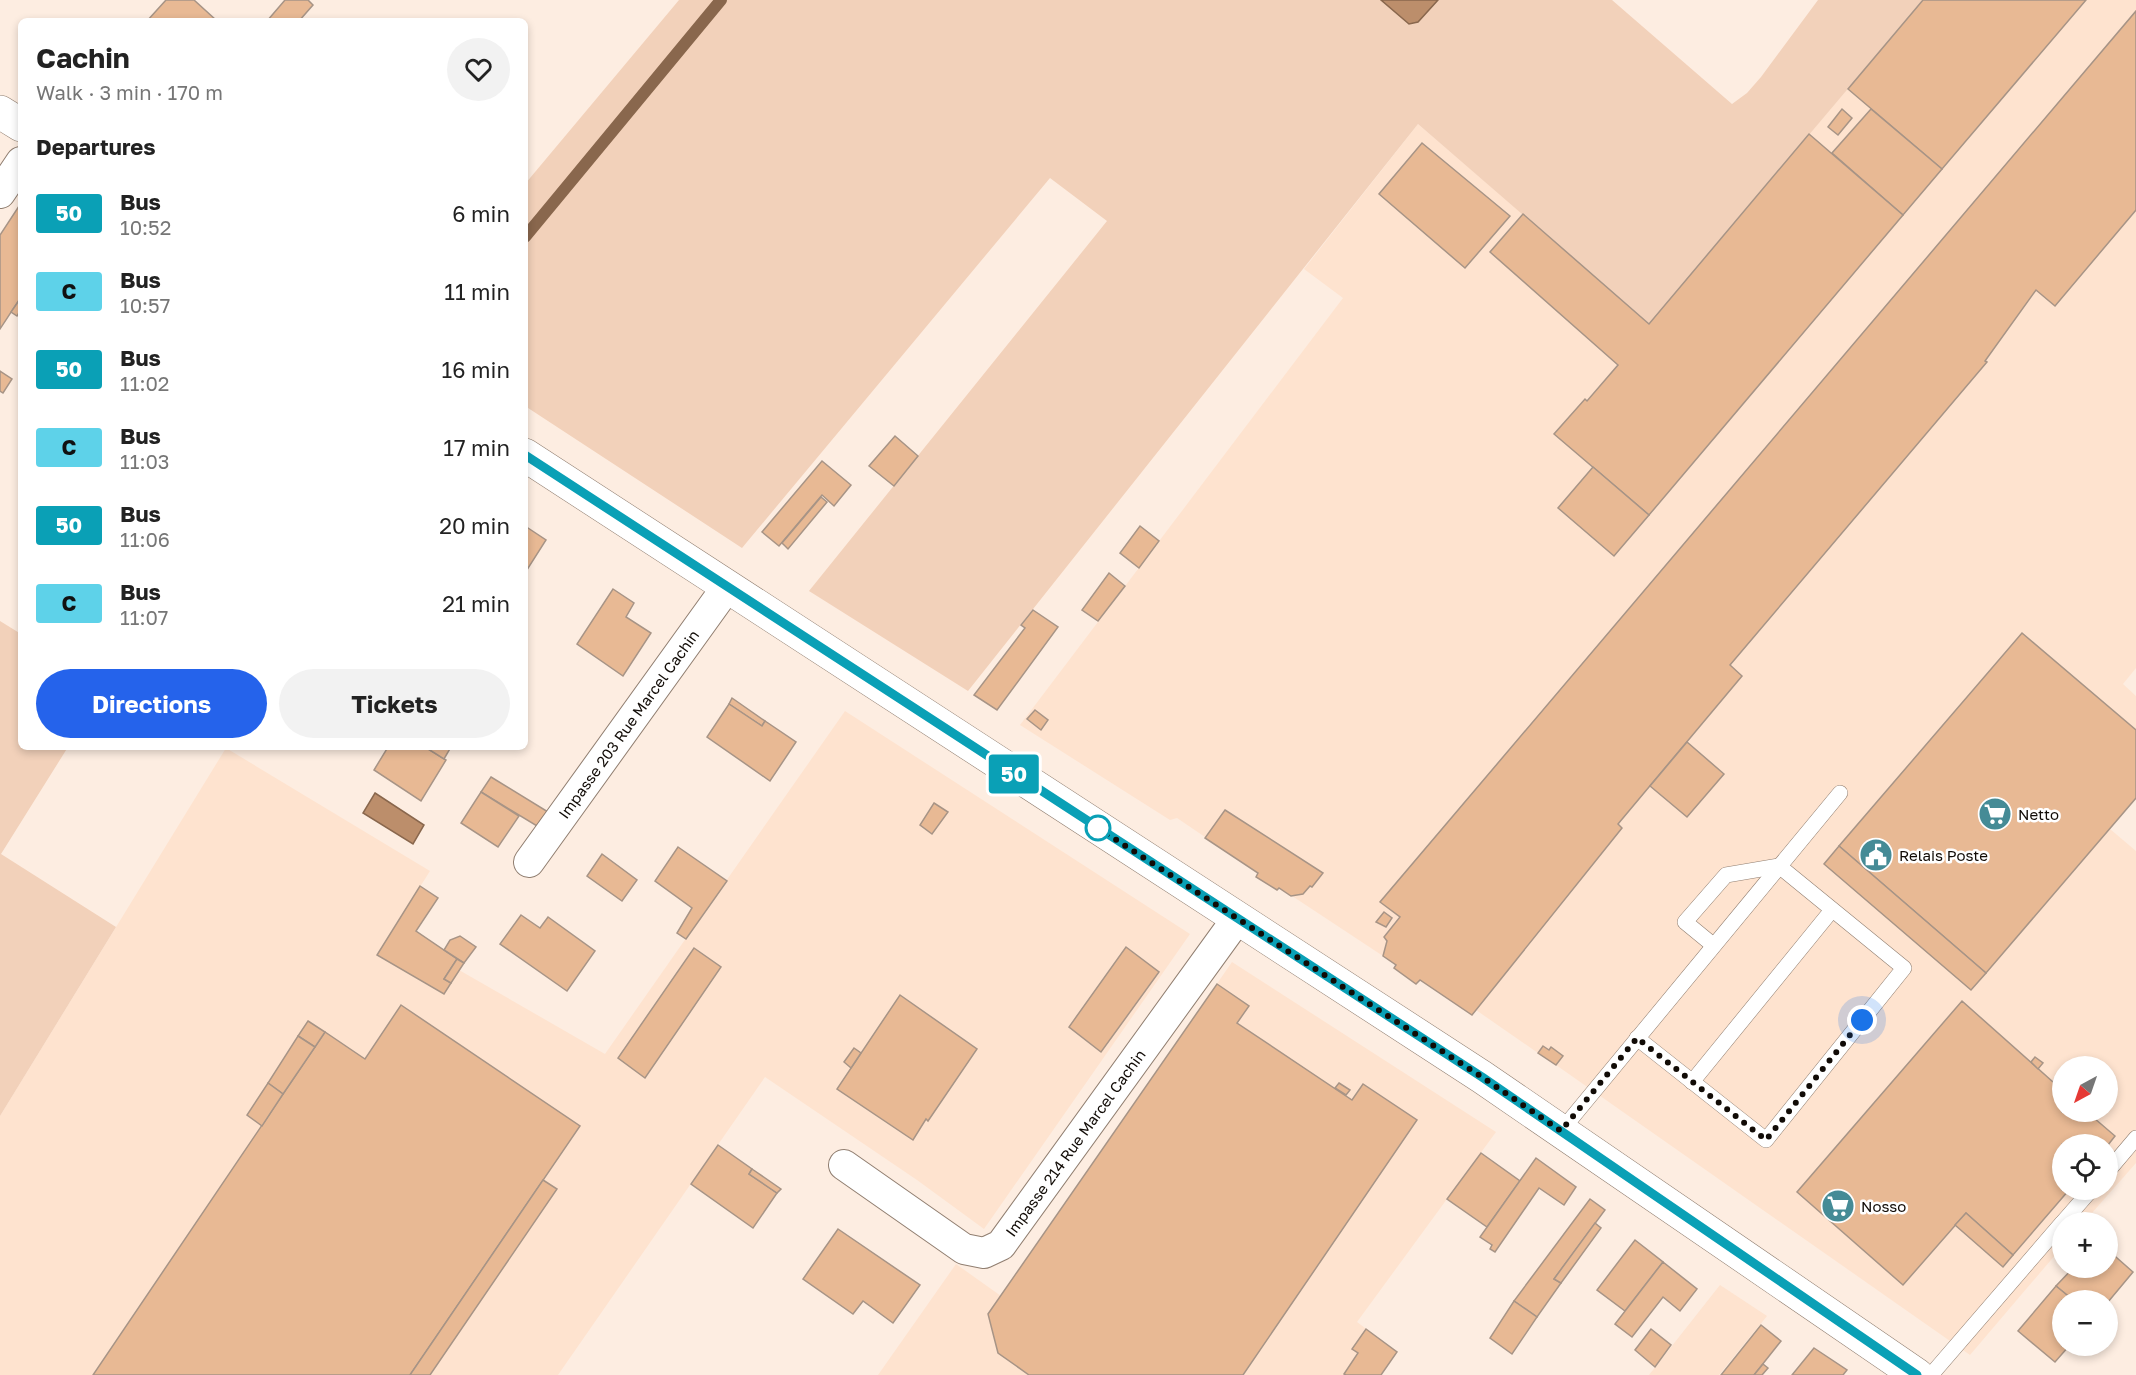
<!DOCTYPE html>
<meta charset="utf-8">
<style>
body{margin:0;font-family:"Golos Text",sans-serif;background:#f2f2f2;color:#222;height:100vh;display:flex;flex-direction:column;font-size:22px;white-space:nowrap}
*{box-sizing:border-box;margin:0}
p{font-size:20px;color:#767676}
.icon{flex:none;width:33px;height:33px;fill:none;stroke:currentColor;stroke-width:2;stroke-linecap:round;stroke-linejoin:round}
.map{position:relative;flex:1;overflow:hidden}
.sheet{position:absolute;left:18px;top:18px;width:510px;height:732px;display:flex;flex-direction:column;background:#fff;border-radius:9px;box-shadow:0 3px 9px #0003}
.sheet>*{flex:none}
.badge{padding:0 12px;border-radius:4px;font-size:21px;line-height:39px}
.needle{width:39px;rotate:220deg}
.fabs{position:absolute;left:2052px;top:1056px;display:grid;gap:12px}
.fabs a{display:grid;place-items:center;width:66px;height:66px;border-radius:50%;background:#fff;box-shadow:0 3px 9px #0003;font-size:30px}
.you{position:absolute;width:30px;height:30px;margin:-15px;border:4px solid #fff;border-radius:50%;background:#1a73e8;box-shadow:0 0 0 9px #1a73e833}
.map>.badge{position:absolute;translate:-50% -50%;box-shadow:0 0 0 3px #fff}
h2{padding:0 18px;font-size:22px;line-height:54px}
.round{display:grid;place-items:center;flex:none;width:63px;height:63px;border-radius:32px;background:#f2f2f2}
.headline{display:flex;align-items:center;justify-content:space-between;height:102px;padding:0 18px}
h1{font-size:28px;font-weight:700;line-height:45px}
.action{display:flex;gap:12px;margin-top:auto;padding:12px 18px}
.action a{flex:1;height:69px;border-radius:36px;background:#2563eb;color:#fff;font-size:24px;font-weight:700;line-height:69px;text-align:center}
.action a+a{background:#f2f2f2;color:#222}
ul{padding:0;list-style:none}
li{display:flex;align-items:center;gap:18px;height:78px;padding:0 18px}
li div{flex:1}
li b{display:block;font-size:22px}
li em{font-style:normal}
li .badge{min-width:66px;font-weight:700;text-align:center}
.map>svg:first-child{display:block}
.built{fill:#fee3cf;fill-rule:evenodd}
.green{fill:#f2d1ba}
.water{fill:#bc8e6b;stroke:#89674d;stroke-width:1.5}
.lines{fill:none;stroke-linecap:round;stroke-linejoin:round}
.stream{stroke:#89674d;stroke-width:12}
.building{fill:#e8b994;stroke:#a79486;stroke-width:1.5}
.lane-casing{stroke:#907e70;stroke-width:16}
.street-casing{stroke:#907e70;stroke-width:32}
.secondary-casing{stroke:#907e70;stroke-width:34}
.lane{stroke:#fff;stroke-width:15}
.street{stroke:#fff;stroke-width:30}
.secondary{stroke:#fff;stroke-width:33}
.line-casing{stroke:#fff;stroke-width:14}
.line{stroke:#0aa0b6;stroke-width:9}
.walk{stroke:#110b06;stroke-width:6;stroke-dasharray:0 10.8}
.stop-dot{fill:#fff;stroke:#0aa0b6;stroke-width:3}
.labels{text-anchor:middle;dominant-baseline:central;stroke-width:5;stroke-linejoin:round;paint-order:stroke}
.street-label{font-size:15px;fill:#110b06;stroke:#fff}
.poi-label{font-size:15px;fill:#110b06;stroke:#fff;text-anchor:start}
</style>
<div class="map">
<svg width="2136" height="1375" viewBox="0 0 2136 1375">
<rect width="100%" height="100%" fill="#fdede1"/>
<g class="built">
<path d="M1923,0h213v668l-13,16 13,12v102l-26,31 26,22v312l-52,59h-22v25l-92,108 -414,-290 6,-9 -11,-9 -2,3 -6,-4 -5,7 -62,-43 -4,5 -52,-35 -4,4 -22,-16 2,-3 -13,-9 -103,-68 -3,2 -21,-13 2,-4 -81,-55 -7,2 -150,-95 323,-427 -39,-29 114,-145 231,199zM2062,1066h46v46h-46zM2062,1144h46v46h-46z"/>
<path d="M845,711l345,223 -206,295 -67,-49 -152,-103 -207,298h-558v-259l226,-368 204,123 -53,84 66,39 16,-24 146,84z"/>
<path d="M1232,962l264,170 -139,190 40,30 -16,23h-503l78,-111 45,32z"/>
<path d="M1720,1285l47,31 -48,59h-70z"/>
</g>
<g class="green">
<path d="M679,0h933l120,104 15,-11 14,-16 57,-77h105l-274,324 -231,-200 -450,567 -159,-100 298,-370 -57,-43 -308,370 -217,-142v-222z"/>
<path d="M0,621l21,13v113h47l-67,107 115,73 -116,189z"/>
</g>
<g class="water">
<path d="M1381,0h57l-20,22 -9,2z"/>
<path d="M375,793l49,32 -11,19 -50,-31z"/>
</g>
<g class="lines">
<path class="stream" d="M525,237l196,-237"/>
</g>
<g class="building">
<path d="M166,0h28l22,20 -69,1z"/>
<path d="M285,0h23l5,5 -14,16h-32z"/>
<path d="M1923,0h163l-144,169 -94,-80z"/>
<path d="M2136,11v199l-81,96 -19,-16 -51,71 2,1 -257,303 12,11 -124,148 4,4 -150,187 -52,-35 -4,4 -22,-16 2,-3 -13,-9 4,-15 -3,-4 16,-20 -20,-15z"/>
<path d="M1842,109l10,9 -14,17 -10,-8z"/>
<path d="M1871,109l71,60 -39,46 -71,-62z"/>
<path d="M1809,134l94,81 -254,300 -95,-81 31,-35 2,2 31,-36 -128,-113 33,-38 126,110z"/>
<path d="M1422,143l88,73 -45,52 -86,-74z"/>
<path d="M21,203v94l-21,32v-94z"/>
<path d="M18,302l3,2v5l-4,7 -6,-4z"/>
<path d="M0,371l12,8 -9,14 -3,-2z"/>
<path d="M895,436l23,20 -24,30 -25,-20z"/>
<path d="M822,461l29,24 -17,21 -12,-11 -43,51 -17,-14z"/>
<path d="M1593,467l56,48 -35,41 -56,-48z"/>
<path d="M821,497l6,5 -39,47 -6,-6z"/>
<path d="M525,526l21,14 -21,33z"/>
<path d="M1140,526l19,15 -20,27 -19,-15z"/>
<path d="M1109,573l16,13 -27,35 -16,-11z"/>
<path d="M613,589l21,14 -8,14 25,16 -28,43 -46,-32z"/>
<path d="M1033,610l25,17 -61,83 -23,-15 51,-67 -4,-3z"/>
<path d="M2022,633l114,97v68l-150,175 -147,-127z"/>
<path d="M732,698l33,23 -3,5 -33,-22z"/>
<path d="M729,704l33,22 3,-5 31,21 -26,39 -63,-44z"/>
<path d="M1035,710l13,10 -7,10 -14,-11z"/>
<path d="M1687,742l37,32 -37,43 -37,-31z"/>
<path d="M388,747h37l21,13 -25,41 -47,-31z"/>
<path d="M425,747h26l-7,12z"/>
<path d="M491,777l62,38 -11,14 -61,-37z"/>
<path d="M481,792l38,24 -21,31 -37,-24z"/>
<path d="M934,803l14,9 -16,22 -12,-9z"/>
<path d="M1225,810l98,63 -11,14 -2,-1 -7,8 -12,2 -12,-8 -2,2 -21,-13 2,-4 -53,-35z"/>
<path d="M1839,846l147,127 -15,17 -147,-126z"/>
<path d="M678,847l49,34 -41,58 -9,-6 15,-25 -37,-27z"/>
<path d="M602,854l35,26 -15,21 -35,-25z"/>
<path d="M420,886l18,12 -22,33 41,28 -13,20 7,4 -7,11 -67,-39z"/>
<path d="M1384,912l8,6 -6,9 -10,-5z"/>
<path d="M521,915l19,13 8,-11 47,34 -28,40 -67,-47z"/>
<path d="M460,936l16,11 -12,16 -20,-13 6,-10z"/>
<path d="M1126,947l33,25 -58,80 -32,-25z"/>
<path d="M694,948l27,19 -76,111 -27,-20z"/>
<path d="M457,959l7,4 -13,20 -7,-4z"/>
<path d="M1217,984l32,22 -12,17 115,77 11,-16 54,36 -174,255h-214l-31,-22 -10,-39z"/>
<path d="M900,995l77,54 -49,72 -2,-2 -13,21 -76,-51z"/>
<path d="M1962,1001l100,89v22h25l28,24 -7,9 -46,-1v46h7l-56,65 -47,-42 -63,72 -106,-93z"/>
<path d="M401,1005l179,121 -170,249h-317l232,-343 40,27z"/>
<path d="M308,1021l17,11 -10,15 -17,-11z"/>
<path d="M298,1036l17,11 -32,47 -15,-11z"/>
<path d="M1543,1046l6,4 2,-3 12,9 -7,9 -18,-12z"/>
<path d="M854,1048l7,5 -10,15 -7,-6z"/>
<path d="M2035,1057l8,6 -5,6 -7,-7z"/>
<path d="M268,1083l15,11 -21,32 -15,-11z"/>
<path d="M1339,1083l11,7 -4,5 -11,-7z"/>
<path d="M718,1145l34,24 -3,5 28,19 -24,35 -62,-44z"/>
<path d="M1481,1153l39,28 -33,46 -40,-28z"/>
<path d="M1536,1158l40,29 -12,18 -25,-17 -44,64 -5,-3 2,-4 -12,-8z"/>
<path d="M752,1169l29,20 -4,4 -28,-19z"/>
<path d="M543,1180l14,9 -127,186h-20z"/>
<path d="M1590,1199l15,11 -51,69 7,4 -24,34 -23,-16z"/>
<path d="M1966,1213l47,42 -10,12 -48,-42z"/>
<path d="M1595,1223l6,5 -40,55 -7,-4z"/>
<path d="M838,1229l82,56 -27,38 -30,-22 -10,13 -50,-35z"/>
<path d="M1635,1240l28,22 -38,49 -28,-21z"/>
<path d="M2108,1250l25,22 -25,30 -35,-2 -17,-14 17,-18h35z"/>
<path d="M1663,1262l34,27 -17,22 -17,-14 -31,40 -17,-13z"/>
<path d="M2056,1286l17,14h-11v46h7l-14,16 -37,-31z"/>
<path d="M1514,1301l23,16 -25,37 -22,-16z"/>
<path d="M1761,1325l20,16 -27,34h-33z"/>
<path d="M1366,1329l31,23 -16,23h-35l-2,-1 14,-21 -6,-4z"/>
<path d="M1651,1329l20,16 -16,22 -20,-17z"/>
<path d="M1814,1348l33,22 -4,5h-51z"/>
<path d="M1763,1364l5,4 -6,7h-8z"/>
</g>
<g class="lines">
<defs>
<g id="lane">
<path d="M1637,1038l129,102 138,-172 -125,-102 -53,9 -41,47 28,23"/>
<path d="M1692,1082l140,-172"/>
<path d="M1561,1131l279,-338"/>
<path d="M2108,1171l28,-33"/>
<path d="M2063,1222l28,-32"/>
<path d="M1931,1375l131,-152"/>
</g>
<g id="street">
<path d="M0,193l21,-31"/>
<path id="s1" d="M529,862l198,-275"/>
<path id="s2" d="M844,1165l120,84 20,4 17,-8 236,-326"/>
</g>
<g id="secondary">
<path d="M0,112l21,13"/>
<path d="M525,455l957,622 435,298"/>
</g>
</defs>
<use href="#lane" class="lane-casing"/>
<use href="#street" class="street-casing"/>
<use href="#secondary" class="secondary-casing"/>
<use href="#lane" class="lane"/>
<use href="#street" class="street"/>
<use href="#secondary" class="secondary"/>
</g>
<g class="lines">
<defs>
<path id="line" d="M525,455l957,622 435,298"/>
</defs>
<use href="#line" class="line-casing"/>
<use href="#line" class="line"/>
<path class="walk" d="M1098,828l384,249 79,54 76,-93 129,102 96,-120"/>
</g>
<defs>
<symbol id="supermarket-disc" viewBox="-11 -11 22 22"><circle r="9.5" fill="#458b96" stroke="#fff"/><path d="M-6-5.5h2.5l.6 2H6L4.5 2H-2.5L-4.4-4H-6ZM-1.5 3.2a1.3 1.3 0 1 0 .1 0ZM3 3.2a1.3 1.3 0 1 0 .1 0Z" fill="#fff"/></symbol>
<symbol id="civic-disc" viewBox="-11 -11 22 22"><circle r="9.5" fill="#458b96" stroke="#fff"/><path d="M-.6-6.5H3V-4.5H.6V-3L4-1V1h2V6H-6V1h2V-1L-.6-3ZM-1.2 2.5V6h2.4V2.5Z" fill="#fff"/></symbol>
</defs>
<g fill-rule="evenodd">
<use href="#supermarket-disc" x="1976" y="795" width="38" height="38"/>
<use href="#civic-disc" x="1857" y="836" width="38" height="38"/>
<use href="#supermarket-disc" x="1819" y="1187" width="38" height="38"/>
</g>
<circle class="stop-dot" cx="1098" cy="828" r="12"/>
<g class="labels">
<g class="street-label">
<text stroke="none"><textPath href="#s1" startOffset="170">Impasse 203 Rue Marcel Cachin</textPath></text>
<text stroke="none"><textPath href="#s2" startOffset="312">Impasse 214 Rue Marcel Cachin</textPath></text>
</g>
<g class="poi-label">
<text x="2018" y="814">Netto</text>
<text x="1899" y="855">Relais Poste</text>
<text x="1861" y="1206">Nosso</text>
</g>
</g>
</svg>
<div class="fabs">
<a><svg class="needle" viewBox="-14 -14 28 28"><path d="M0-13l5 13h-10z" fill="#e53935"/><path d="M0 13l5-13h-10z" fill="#767676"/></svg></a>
<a><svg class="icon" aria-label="locate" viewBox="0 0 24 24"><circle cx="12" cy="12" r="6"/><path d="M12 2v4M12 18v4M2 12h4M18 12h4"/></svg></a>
<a>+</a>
<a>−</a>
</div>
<div class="you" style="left:1862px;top:1020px"></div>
<b class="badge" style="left:1014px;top:774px;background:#0aa0b6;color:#fff">50</b>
<section class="sheet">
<div class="headline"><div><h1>Cachin</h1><p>Walk · 3 min · 170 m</p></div><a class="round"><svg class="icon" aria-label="heart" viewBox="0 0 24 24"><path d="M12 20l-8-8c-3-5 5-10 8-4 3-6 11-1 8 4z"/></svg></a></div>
<h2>Departures</h2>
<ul>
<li><span class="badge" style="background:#0aa0b6;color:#fff">50</span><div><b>Bus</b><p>10:52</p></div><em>6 min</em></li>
<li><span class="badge" style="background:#5ed2e9;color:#111">C</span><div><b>Bus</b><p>10:57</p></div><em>11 min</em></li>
<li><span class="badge" style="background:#0aa0b6;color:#fff">50</span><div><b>Bus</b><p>11:02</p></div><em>16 min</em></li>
<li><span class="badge" style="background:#5ed2e9;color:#111">C</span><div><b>Bus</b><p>11:03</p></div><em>17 min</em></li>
<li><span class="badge" style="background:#0aa0b6;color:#fff">50</span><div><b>Bus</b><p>11:06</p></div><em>20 min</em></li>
<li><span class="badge" style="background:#5ed2e9;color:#111">C</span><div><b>Bus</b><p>11:07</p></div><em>21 min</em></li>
</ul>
<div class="action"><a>Directions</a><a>Tickets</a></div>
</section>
</div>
